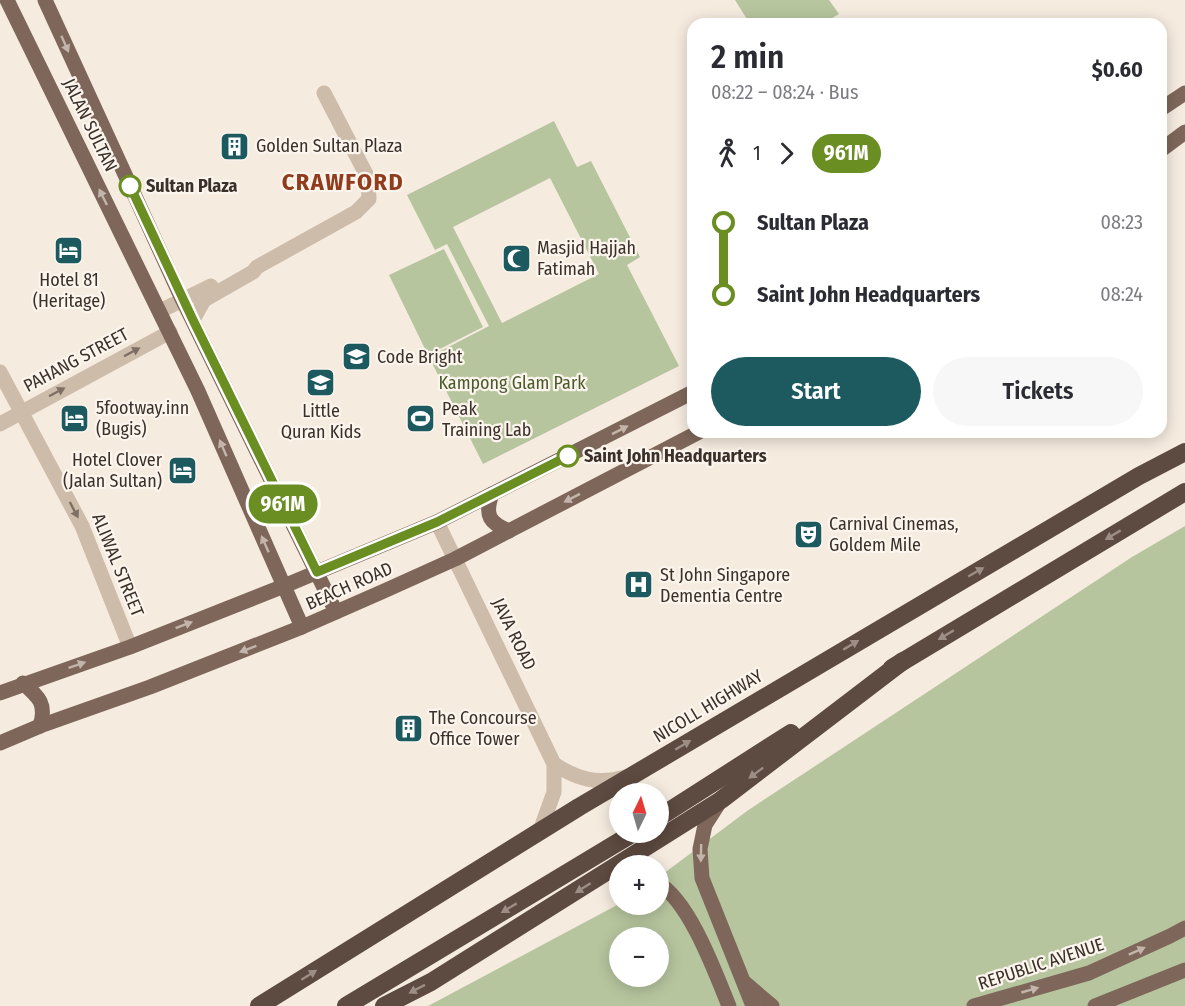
<!DOCTYPE html>
<meta charset="utf-8">
<style>
body{margin:0;font-family:"Fira Sans Condensed",sans-serif;background:#f7f7f7;color:#2b2b33;height:100vh;display:flex;flex-direction:column;font-size:22px;white-space:nowrap}
*{box-sizing:border-box;margin:0}
p{font-size:20px;color:#7c7c81}
.icon{flex:none;width:33px;height:33px;fill:none;stroke:currentColor;stroke-width:2;stroke-linecap:round;stroke-linejoin:round}
.map{position:relative;flex:1;overflow:hidden}
.sheet{position:absolute;left:687px;top:18px;width:480px;height:420px;display:flex;flex-direction:column;background:#fff;border-radius:18px;box-shadow:0 3px 15px #0003}
.sheet>*{flex:none}
.badge{padding:0 12px;border-radius:20px;font-size:21px;line-height:39px}
.needle{width:39px;rotate:5deg}
.buttons{position:absolute;left:609px;top:783px;display:grid;gap:12px}
.buttons a{display:grid;place-items:center;width:60px;height:60px;border-radius:50%;background:#fff;box-shadow:0 3px 15px #0003;font-size:30px}
.map>.badge{position:absolute;translate:-50% -50%;box-shadow:0 0 0 3px #fff}
.legs{display:flex;align-items:center;gap:9px;height:66px;padding:0 24px;font-size:20px}
.legs p{margin-inline-start:auto}
.headline{display:flex;align-items:center;justify-content:space-between;height:102px;padding:0 24px}
h1{font-size:33px;font-weight:600;line-height:45px}
.primary-button{display:flex;gap:12px;margin-top:auto;padding:12px 24px}
.primary-button a{flex:1;height:69px;border-radius:36px;background:#1c5a60;color:#fff;font-size:24px;font-weight:600;line-height:69px;text-align:center}
.primary-button a+a{background:#f7f7f7;color:#2b2b33}
ul{padding:0 24px;list-style:none}
li{display:flex;align-items:center;gap:21px;height:72px;font-size:22px}
li i{display:grid;place-items:center;width:9px;height:100%;margin:0 8px;background:currentColor}
li i::after{content:'';width:15px;height:15px;margin:-8px;border:4px solid;border-radius:50%;background:#fff}
li p{margin-inline-start:auto}
li:first-child i{background:linear-gradient(#0000 50%,currentColor 0)}
li:last-child i{background:linear-gradient(currentColor 50%,#0000 0)}
.map>svg:first-child{display:block}
.green{fill:#b7c59e;fill-rule:evenodd}
.lines{fill:none;stroke-linecap:round;stroke-linejoin:round}
.minor{stroke:#cebcaa;stroke-width:15}
.major{stroke:#7e675a;stroke-width:15}
.highway{stroke:#5d4a40;stroke-width:18}
.oneway{fill:#c3b5ab}
.oneway2{fill:#7d6f64}
.oneway3{fill:#9c8e85}
.line-1-casing{stroke:#fff;stroke-width:14}
.line-1{stroke:#6b8e23;stroke-width:9}
.stop-1-dot{fill:#fff;stroke:#6b8e23;stroke-width:3}
.labels{text-anchor:middle;dominant-baseline:central;stroke-width:4.5;stroke-linejoin:round;paint-order:stroke}
.street-label{font-size:18px;fill:#3b302a;stroke:#fbf5ed}
.poi-label{font-size:18px;fill:#3b302a;stroke:#fbf5ed;text-anchor:start}
.stop-label{font-size:18px;font-weight:bold;fill:#3b302a;stroke:#fbf5ed;text-anchor:start}
.park-label{font-size:18px;fill:#495b2c;stroke:#fbf5ed}
.district-label{font-size:24px;font-weight:bold;letter-spacing:1.5px;fill:#903c1d;stroke:#fbf5ed}
</style>
<div class="map">
<svg width="1185" height="1006" viewBox="0 0 1185 1006">
<rect width="100%" height="100%" fill="#f5ebdf"/>
<g class="green">
<path d="M735,0h94l10,14 -17,10h-72z"/>
<path d="M554,121l23,46 14,-6 49,96 -13,8 52,101 -196,98 -54,-107 60,-31 -42,-82 -12,6 -28,-55zM550,178l49,96 -97,49 -49,-96z"/>
<path d="M444,249l39,78 -55,28 -39,-80z"/>
<path d="M1185,526v480h-757l191,-102h39l1,-27 88,-66 385,-254zM620,938h38v38h-38z"/>
</g>
<g class="lines">
<g class="minor">
<path d="M160,311l51,-25"/>
<path d="M193,320l11,-20 49,-28 4,-5 99,-55 13,-13 -1,-21 -44,-85"/>
<path d="M0,372l82,154 48,121"/>
<path d="M0,424l170,-92"/>
<path d="M437,522l117,242v28l-14,39"/>
<path d="M554,764c23,15 43,21 71,13"/>
</g>
<g class="major">
<path d="M7,0l191,391 104,236"/>
<path d="M45,0l138,301 153,311"/>
<path d="M1161,109l24,-16"/>
<path d="M1161,150l24,-18"/>
<path d="M492,494c-8,22 -2,29 17,37"/>
<path d="M23,683c16,14 24,21 17,43"/>
<path d="M0,693l130,-46 154,-61 153,-64 256,-130"/>
<path d="M0,743l40,-17 110,-39 152,-60 82,-36 71,-32 244,-127"/>
<path d="M721,800l-16,25 -5,24 2,29 51,128"/>
<path d="M658,883c32,19 57,89 71,123"/>
<path d="M745,983l27,23"/>
<path d="M974,1006l115,-33 81,-37 15,-8"/>
<path d="M1095,1006l90,-36"/>
</g>
<g class="highway">
<path d="M892,668l293,-176"/>
<path d="M658,818l133,-85"/>
<path d="M259,1006l320,-199 560,-331 46,-24"/>
<path d="M346,1006l289,-174"/>
<path d="M384,1006l47,-24 290,-182 182,-139"/>
</g>
</g>
<defs><path id="oneway-solid" d="M-6-.8H1V-3.2L6.5 0L1 3.2V.8H-6Z" transform="scale(1.5)"/></defs>
<g class="oneway">
<use href="#oneway-solid" transform="translate(65 44) rotate(66)"/>
<use href="#oneway-solid" transform="translate(103 197) rotate(-116)"/>
<use href="#oneway-solid" transform="translate(620 430) rotate(-27)"/>
<use href="#oneway-solid" transform="translate(223 448) rotate(-113)"/>
<use href="#oneway-solid" transform="translate(572 498) rotate(153)"/>
<use href="#oneway-solid" transform="translate(265 544) rotate(-114)"/>
<use href="#oneway-solid" transform="translate(184 625) rotate(-21)"/>
<use href="#oneway-solid" transform="translate(248 649) rotate(159)"/>
<use href="#oneway-solid" transform="translate(77 665) rotate(-19)"/>
<use href="#oneway-solid" transform="translate(701 853) rotate(91)"/>
<use href="#oneway-solid" transform="translate(1137 951) rotate(-24)"/>
<use href="#oneway-solid" transform="translate(1030 990) rotate(-16)"/>
</g>
<g class="oneway2">
<use href="#oneway-solid" transform="translate(132 352) rotate(-28)"/>
<use href="#oneway-solid" transform="translate(57 392) rotate(-28)"/>
<use href="#oneway-solid" transform="translate(74 510) rotate(62)"/>
</g>
<g class="oneway3">
<use href="#oneway-solid" transform="translate(1113 535) rotate(149)"/>
<use href="#oneway-solid" transform="translate(976 572) rotate(-30)"/>
<use href="#oneway-solid" transform="translate(946 635) rotate(149)"/>
<use href="#oneway-solid" transform="translate(851 645) rotate(-31)"/>
<use href="#oneway-solid" transform="translate(683 745) rotate(-31)"/>
<use href="#oneway-solid" transform="translate(756 773) rotate(143)"/>
<use href="#oneway-solid" transform="translate(583 888) rotate(148)"/>
<use href="#oneway-solid" transform="translate(509 908) rotate(149)"/>
<use href="#oneway-solid" transform="translate(309 975) rotate(-32)"/>
<use href="#oneway-solid" transform="translate(417 989) rotate(153)"/>
</g>
<g class="lines">
<defs>
<path id="line-1" d="M130,186l63,134 124,252 120,-50 131,-66"/>
</defs>
<use href="#line-1" class="line-1-casing"/>
<use href="#line-1" class="line-1"/>
</g>
<defs>
<symbol id="building-square" viewBox="-11 -11 22 22"><rect x="-9" y="-9" width="18" height="18" rx="4" fill="#1c5a60" stroke="#fbf5ed"/><path d="M-4-6H4V6H1V3H-1V6H-4ZM-2.5-4.3h1.7v1.8h-1.7ZM.8-4.3h1.7v1.8H.8ZM-2.5-1h1.7V.8h-1.7ZM.8-1h1.7V.8H.8Z" fill="#fff"/></symbol>
<symbol id="hotel-square" viewBox="-11 -11 22 22"><rect x="-9" y="-9" width="18" height="18" rx="4" fill="#1c5a60" stroke="#fbf5ed"/><path d="M-6-4.5h1.5V1H6V5H4.5V3h-9V5H-6ZM-4 0a1.8 1.8 0 1 1 3.6 0ZM.5 0V-2.5h3Q6-2.5 6 0Z" fill="#fff"/></symbol>
<symbol id="mosque-square" viewBox="-11 -11 22 22"><rect x="-9" y="-9" width="18" height="18" rx="4" fill="#1c5a60" stroke="#fbf5ed"/><path d="M3.5-4.9A6 6 0 1 0 3.5 4.9A5 5 0 1 1 3.5-4.9Z" fill="#fff"/></symbol>
<symbol id="school-square" viewBox="-11 -11 22 22"><rect x="-9" y="-9" width="18" height="18" rx="4" fill="#1c5a60" stroke="#fbf5ed"/><path d="M0-5L7-2L0 1L-7-2ZM-4 1L0 2.5L4 1V4Q0 6-4 4Z" fill="#fff"/></symbol>
<symbol id="stadium-square" viewBox="-11 -11 22 22"><rect x="-9" y="-9" width="18" height="18" rx="4" fill="#1c5a60" stroke="#fbf5ed"/><path d="M0-5a6.5 5 0 1 0 0 10a6.5 5 0 1 0 0-10ZM-3.5-1.8h7v3.6h-7Z" fill="#fff"/></symbol>
<symbol id="theatre-square" viewBox="-11 -11 22 22"><rect x="-9" y="-9" width="18" height="18" rx="4" fill="#1c5a60" stroke="#fbf5ed"/><path d="M-5-5.5Q0-4 5-5.5V0Q5 5 0 6Q-5 5-5 0ZM-3.3-2.5H-1v1.5H-3.3ZM1-2.5H3.3v1.5H1ZM-2.8 1Q0 5.5 2.8 1Z" fill="#fff"/></symbol>
<symbol id="hospital-square" viewBox="-11 -11 22 22"><rect x="-9" y="-9" width="18" height="18" rx="4" fill="#1c5a60" stroke="#fbf5ed"/><path d="M-5-5h3v3.5h4V-5h3V5h-3V1.5h-4V5h-3Z" fill="#fff"/></symbol>
</defs>
<g fill-rule="evenodd">
<use href="#building-square" x="218" y="130" width="33" height="33"/>
<use href="#hotel-square" x="52" y="234" width="33" height="33"/>
<use href="#mosque-square" x="500" y="242" width="33" height="33"/>
<use href="#school-square" x="340" y="340" width="33" height="33"/>
<use href="#school-square" x="304" y="366" width="33" height="33"/>
<use href="#hotel-square" x="58" y="402" width="33" height="33"/>
<use href="#stadium-square" x="404" y="402" width="33" height="33"/>
<use href="#hotel-square" x="166" y="454" width="33" height="33"/>
<use href="#theatre-square" x="792" y="518" width="33" height="33"/>
<use href="#hospital-square" x="622" y="568" width="33" height="33"/>
<use href="#building-square" x="392" y="712" width="33" height="33"/>
</g>
<g class="stop-1-dot">
<circle cx="130" cy="186" r="10"/>
<circle cx="568" cy="456" r="10"/>
</g>
<g class="labels">
<g class="street-label">
<text transform="translate(90 125) rotate(64)">JALAN SULTAN</text>
<text transform="translate(76 360) rotate(-28)">PAHANG STREET</text>
<text transform="translate(118 565) rotate(68)">ALIWAL STREET</text>
<text transform="translate(349 586) rotate(-24)">BEACH ROAD</text>
<text transform="translate(514 634) rotate(64)">JAVA ROAD</text>
<text transform="translate(708 706) rotate(-31)">NICOLL HIGHWAY</text>
<text transform="translate(1041 964) rotate(-18)">REPUBLIC AVENUE</text>
</g>
<g class="poi-label">
<text x="256" y="146">Golden Sultan Plaza</text>
<text x="537" y="248">Masjid Hajjah<tspan x="537" dy="21">Fatimah</tspan></text>
<text x="69" y="280" text-anchor="middle">Hotel 81<tspan x="69" dy="21">(Heritage)</tspan></text>
<text x="377" y="357">Code Bright</text>
<text x="96" y="408">5footway.inn<tspan x="96" dy="21">(Bugis)</tspan></text>
<text x="442" y="409">Peak<tspan x="442" dy="21">Training Lab</tspan></text>
<text x="321" y="411" text-anchor="middle">Little<tspan x="321" dy="21">Quran Kids</tspan></text>
<text x="162" y="460" text-anchor="end">Hotel Clover<tspan x="162" dy="21">(Jalan Sultan)</tspan></text>
<text x="829" y="524">Carnival Cinemas,<tspan x="829" dy="21">Goldem Mile</tspan></text>
<text x="660" y="575">St John Singapore<tspan x="660" dy="21">Dementia Centre</tspan></text>
<text x="429" y="718">The Concourse<tspan x="429" dy="21">Office Tower</tspan></text>
</g>
<g class="stop-label">
<text x="146" y="186">Sultan Plaza</text>
<text x="584" y="456">Saint John Headquarters</text>
</g>
<g class="park-label">
<text x="512" y="383">Kampong Glam Park</text>
</g>
<g class="district-label">
<text x="343" y="182">CRAWFORD</text>
</g>
</g>
</svg>
<div class="buttons">
<a><svg class="needle" viewBox="-14 -14 28 28"><path d="M0-13l5 13h-10z" fill="#e53935"/><path d="M0 13l5-13h-10z" fill="#7c7c81"/></svg></a>
<a>+</a>
<a>−</a>
</div>
<b class="badge" style="left:283px;top:504px;background:#6b8e23;color:#fff">961M</b>
<section class="sheet">
<div class="headline"><div><h1>2 min</h1><p>08:22 – 08:24 · Bus</p></div><b>$0.60</b></div>
<div class="legs"><svg class="icon" aria-label="walk" viewBox="0 0 24 24"><circle cx="13" cy="4" r="2"/><path d="M13 8l-2 6 4 7M11 14l-3 7M7 12l3-4h3l4 4"/></svg>1<svg class="icon" aria-label="forward" viewBox="0 0 24 24"><path d="M9 5l7 7-7 7"/></svg><b class="badge" style="background:#6b8e23;color:#fff">961M</b></div>
<ul>
<li><i style="color:#6b8e23"></i><b>Sultan Plaza</b><p>08:23</p></li>
<li><i style="color:#6b8e23"></i><b>Saint John Headquarters</b><p>08:24</p></li>
</ul>
<div class="primary-button"><a>Start</a><a>Tickets</a></div>
</section>
</div>
